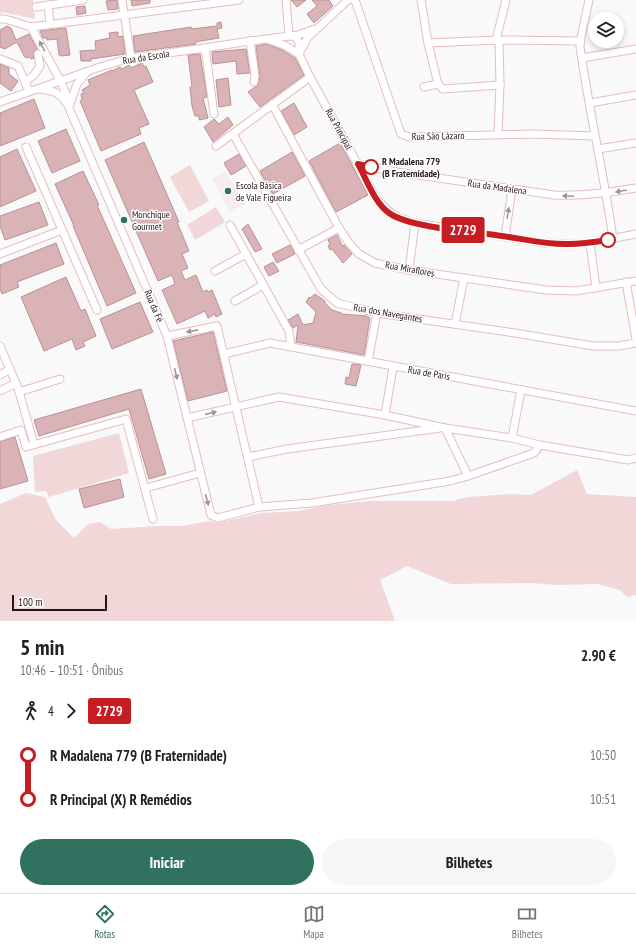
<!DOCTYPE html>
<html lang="pt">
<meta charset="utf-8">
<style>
body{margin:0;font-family:"PT Sans Narrow",sans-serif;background:#f6f6f6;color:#202124;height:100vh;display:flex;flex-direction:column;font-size:15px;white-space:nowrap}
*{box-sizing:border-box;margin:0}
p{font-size:13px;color:#757577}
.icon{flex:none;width:22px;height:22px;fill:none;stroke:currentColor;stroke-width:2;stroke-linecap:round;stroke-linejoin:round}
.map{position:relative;height:621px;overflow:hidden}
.sheet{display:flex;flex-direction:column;background:#fff;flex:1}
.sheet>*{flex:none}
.badge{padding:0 8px;border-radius:3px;font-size:14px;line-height:26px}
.fabs{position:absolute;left:588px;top:12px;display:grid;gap:8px}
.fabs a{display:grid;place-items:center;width:36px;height:36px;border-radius:50%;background:#fff;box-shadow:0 2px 6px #0003;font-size:20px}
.scale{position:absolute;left:12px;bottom:10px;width:95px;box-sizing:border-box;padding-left:4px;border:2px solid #251617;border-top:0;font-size:11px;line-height:14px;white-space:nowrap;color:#251617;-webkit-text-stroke:3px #fff;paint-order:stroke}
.map>.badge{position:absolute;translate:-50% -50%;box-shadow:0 0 0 2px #fff}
.legs{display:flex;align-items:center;gap:6px;height:44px;padding:0 20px;font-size:13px}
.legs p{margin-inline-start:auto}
.head{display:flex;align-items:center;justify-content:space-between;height:68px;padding:0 20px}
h1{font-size:22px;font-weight:800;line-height:30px}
.action{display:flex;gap:8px;margin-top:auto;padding:8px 20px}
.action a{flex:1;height:46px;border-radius:24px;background:#307160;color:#fff;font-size:16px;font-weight:800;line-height:46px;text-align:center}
.action a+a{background:#f6f6f6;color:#202124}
ul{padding:0 20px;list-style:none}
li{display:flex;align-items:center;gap:14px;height:44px;font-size:15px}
li i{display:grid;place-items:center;width:6px;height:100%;margin:0 5px;background:currentColor}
li i::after{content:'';width:10px;height:10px;margin:-5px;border:3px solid;border-radius:50%;background:#fff}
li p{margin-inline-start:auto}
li:first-child i{background:linear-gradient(#0000 50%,currentColor 0)}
li:last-child i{background:linear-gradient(currentColor 50%,#0000 0)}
.menu{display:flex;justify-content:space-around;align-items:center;height:56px;border-top:1px solid #e0e0e0;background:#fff;font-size:11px;color:#757577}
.menu a{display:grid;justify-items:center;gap:2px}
.menu .on{color:#307160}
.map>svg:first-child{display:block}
.built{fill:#f8edee}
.green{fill:#f2d7d8}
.building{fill:#d9b3b5;stroke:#ba9194}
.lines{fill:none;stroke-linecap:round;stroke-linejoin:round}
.minor-casing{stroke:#e7bcbe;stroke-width:9}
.minor{stroke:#fff;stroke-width:7}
.oneway{fill:#9d9697}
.line-1-casing{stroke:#fff;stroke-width:9}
.line-1{stroke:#c61d23;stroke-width:6}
.stop-1-dot{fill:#fff;stroke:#c61d23;stroke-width:2}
.poi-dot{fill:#307160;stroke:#fff;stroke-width:1.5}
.labels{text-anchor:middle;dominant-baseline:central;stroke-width:3;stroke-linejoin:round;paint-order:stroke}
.street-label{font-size:10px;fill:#251617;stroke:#fff}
.stop-label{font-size:10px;font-weight:bold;fill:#251617;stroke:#fff;text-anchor:start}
.poi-label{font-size:10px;fill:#251617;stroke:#fff;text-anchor:start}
</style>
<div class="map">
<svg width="636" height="621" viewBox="0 0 636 621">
<rect width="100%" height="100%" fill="#f9f9f9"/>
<path class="built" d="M226,171l19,33 -15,8 -18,-33z"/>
<g class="green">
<path d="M0,0h33l2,19 -33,-7 -2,2z"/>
<path d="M190,165l19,36 -20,11 -19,-35z"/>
<path d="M216,207l9,15 -30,18 -8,-15z"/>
<path d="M119,433l10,40 -80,24 -3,-6 -11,1 -2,-36z"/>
<path d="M577,470l10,24 49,3v98l-9,2 -7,-7 -23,-6 -41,1 -25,-2 -80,1 -44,-18 -27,14 15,41h-395v-117l26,-11 19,4 11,23 18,18 14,-14 12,-2 11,7 47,-3h24l27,-5 8,2 44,-10 37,-2 31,-6 41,-4h83l14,-4 44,-3 20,1z"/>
</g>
<g class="building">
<path d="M117,0l1,9 -10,1 -2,-9z"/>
<path d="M131,0h19v3l-18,3z"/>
<path d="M291,0h15l-9,7z"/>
<path d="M312,0h17l4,6 -19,17 -7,-9 10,-8z"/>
<path d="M85,6l1,7 -9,2 -1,-8z"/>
<path d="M221,22l1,6 -5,1 2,9 -24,4 1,2 -61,8 -2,-16 58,-9 1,2 16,-2 9,-1v-3z"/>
<path d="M7,26l4,2 5,12 13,-6 8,15 -3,3v6l-3,1 -2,-2 -3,1 -2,-2 -7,-14 -12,7 -5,-2v-17z"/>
<path d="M66,28l4,27 -9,1v-1h-2l-2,-16 -10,1v-2h-4l-3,-7z"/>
<path d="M118,32v5l5,-1 2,18 -34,5v2h-10l-1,-10 16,-1 -1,-9 15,-3 -1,-5z"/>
<path d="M266,44l16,6 13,8 9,17 -44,32 -12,-15 10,-7 2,-8 -4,-31z"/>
<path d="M246,49l4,24 -13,1 -1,-13 -23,3 -1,-12z"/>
<path d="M200,54l7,43 -4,1 5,20 -9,2v-4h-4l-3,-10 -2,-19 2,-1 -4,-31z"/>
<path d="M142,63l2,4 2,-1 7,16 -19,8 15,34 -10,4 2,6 -40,17 -21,-50 2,-1 -1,-6 3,-1 -2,-3 8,-5 -2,-5 24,-10v1l8,-4 2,2 7,-4 2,3z"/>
<path d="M0,64l9,4v6l9,7 -7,10 -11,-8z"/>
<path d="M228,78l3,27 -12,2 -3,-27z"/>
<path d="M34,99l11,29 -45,18v-33z"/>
<path d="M294,103l13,24 -13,8 -13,-24z"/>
<path d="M228,117l5,8 -20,17 -9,-15 10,-8 5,5z"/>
<path d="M66,129l14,32 -28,12 -14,-32z"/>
<path d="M144,142l35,80h-2l12,29 -7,3 6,14 -7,3 4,9 11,-5 7,17 4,-2 1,2 4,-2 10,24 -6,3 -1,-3 -7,4 -3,-7 -28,13 -15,-34 13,-6 -3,-9 -14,6 -53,-121z"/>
<path d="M340,143l28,52 -32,17 -27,-51z"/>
<path d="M17,149l19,42 -36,16v-50z"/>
<path d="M292,152l13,24 -32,18 -13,-23z"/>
<path d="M239,154l7,12 -15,9 -7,-12z"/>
<path d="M83,171l16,34h-2l39,88 -29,13 -34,-80h1l-19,-42z"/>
<path d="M39,202l9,23 -43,15 -5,-14v-10z"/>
<path d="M248,224l14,25 -7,3 -13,-23z"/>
<path d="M337,235l6,12 1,-2 8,9 -9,9 -11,-14 -2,1 -2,-4 2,-2 -2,-4z"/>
<path d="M56,243l8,21 -47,18 2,5 -17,7 -2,-5v-24z"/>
<path d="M290,245l5,9 -18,9 -5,-9z"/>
<path d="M273,262l6,9 -10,5 -5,-9z"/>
<path d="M66,277l15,34 4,-2 11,27 -13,6 2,4 -9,4 -4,-11 -28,12 -23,-54z"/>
<path d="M315,294l10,7v2l7,7 9,3v1l26,2 3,2 -6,37 -68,-13 2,-17 -5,3 -5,-8 10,-6 5,11 10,-2 3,-11 -10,-10 3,-5 1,1z"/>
<path d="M140,302l13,30 -41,17 -12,-30z"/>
<path d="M213,332l14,59 -39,10 -15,-60z"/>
<path d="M352,364l9,1 -5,21 -11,-2 1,-7 3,1z"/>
<path d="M141,389l25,85 -17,5 -20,-70 -90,27 -5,-16z"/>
<path d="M15,437l13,44 -28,8v-47z"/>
<path d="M120,479l4,18 -40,11 -5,-19z"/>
</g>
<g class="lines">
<defs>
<g id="minor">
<path d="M122,0l9,58"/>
<path d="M286,0l3,36"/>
<path d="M354,0l2,3 45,131 8,3 125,-3 60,2"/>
<path d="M421,0l7,43 10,41 5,5 57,-4"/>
<path d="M589,0l-8,37 -1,10c9,64 24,127 33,192"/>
<path d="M48,5l2,19"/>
<path d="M36,7l47,-7"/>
<path d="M0,19h5l26,8 29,53 10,23"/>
<path d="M31,27l208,-27"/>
<path d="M293,36l4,3 2,4v11l11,23 66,121c14,16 19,19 39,25l131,20 22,1 22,-1 46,-9"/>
<path d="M269,40l15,5 15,9"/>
<path d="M496,40l10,-40"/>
<path d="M250,41l5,35 -1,6"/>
<path d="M428,43l71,-3 81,1"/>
<path d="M205,48l9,66"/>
<path d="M300,52l8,-15 7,-6"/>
<path d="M582,58l54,-9"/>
<path d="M0,59l18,7 11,25"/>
<path d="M25,82l9,-7 6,-9 -2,-12"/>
<path d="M424,87l14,-3"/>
<path d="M39,89c12,1 21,3 27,14"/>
<path d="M0,102l100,-35 31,-9 74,-10 45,-7 48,-6 20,-7 30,-28"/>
<path d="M590,103l46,-8"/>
<path d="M70,104l7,-20 9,-11"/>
<path d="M272,104l67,124 10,15 10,11 16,9 34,7 137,20 30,1 60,-10"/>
<path d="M69,108l98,228 44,179 7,3 41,-11 53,-4 138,-22 18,-5"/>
<path d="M233,134l88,155 16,14 40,10 138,20 78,13h26l17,-3"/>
<path d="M498,134l2,-49 -1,-45"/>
<path d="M216,146l94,-69"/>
<path d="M26,147l71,163"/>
<path d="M598,149l38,-6"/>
<path d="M358,164l39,8 157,23c28,1 55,-2 82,-7"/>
<path d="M230,225l59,106 2,15"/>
<path d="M505,236l7,-46"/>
<path d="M590,243l6,45"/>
<path d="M298,250l41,-22"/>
<path d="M0,254l62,-24"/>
<path d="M409,270l6,-47"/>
<path d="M215,271l31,-17"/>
<path d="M626,282l10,57"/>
<path d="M235,301l28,-16"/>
<path d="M455,324l9,-46"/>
<path d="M167,336l50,-10 42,181"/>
<path d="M0,346l18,42 16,56"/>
<path d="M224,354l46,-11 366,68"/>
<path d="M368,361l9,-48"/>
<path d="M0,375l10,-6"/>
<path d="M0,391l16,-8"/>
<path d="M19,392l41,-13"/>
<path d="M385,415l8,-48"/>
<path d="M187,418l92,-21 106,18 60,13"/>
<path d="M0,437l21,-7 5,17 100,-28 27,100"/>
<path d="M512,438l9,-48"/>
<path d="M540,445l-6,8 -66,23 -23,-48 67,10 28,7 88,15 8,-2"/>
<path d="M248,457l39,-8 153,-21"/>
<path d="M146,488l54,-15"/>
</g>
</defs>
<use href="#minor" class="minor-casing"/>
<use href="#minor" class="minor"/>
</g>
<defs><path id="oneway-solid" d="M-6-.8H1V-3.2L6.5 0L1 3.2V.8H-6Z"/></defs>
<g class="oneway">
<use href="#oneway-solid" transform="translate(42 46) rotate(-118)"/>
<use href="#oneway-solid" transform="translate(621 191) rotate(170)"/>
<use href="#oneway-solid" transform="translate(568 196) rotate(-177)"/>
<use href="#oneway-solid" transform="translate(508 213) rotate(-81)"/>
<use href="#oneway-solid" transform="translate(192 331) rotate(169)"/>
<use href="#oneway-solid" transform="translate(176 374) rotate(76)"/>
<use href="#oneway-solid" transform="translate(211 413) rotate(-13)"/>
<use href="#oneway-solid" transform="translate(207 500) rotate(75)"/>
</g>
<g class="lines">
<defs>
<path id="line-1" d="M371,167l-13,-3c9,16 16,38 31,49 21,15 86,19 113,23 23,3 44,9 67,8 13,0 26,-2 39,-4"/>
</defs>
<use href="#line-1" class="line-1-casing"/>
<use href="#line-1" class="line-1"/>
</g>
<g class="stop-1-dot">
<circle cx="371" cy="167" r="7"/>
<circle cx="608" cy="240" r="7"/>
</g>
<g class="poi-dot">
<circle cx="228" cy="191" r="4"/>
<circle cx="124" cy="220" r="4"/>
</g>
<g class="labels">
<g class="street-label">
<text transform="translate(146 57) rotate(-9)">Rua da Escola</text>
<text transform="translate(339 129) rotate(61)">Rua Principal</text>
<text transform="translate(438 136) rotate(-1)">Rua São Lázaro</text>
<text transform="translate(497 187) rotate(8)">Rua da Madalena</text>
<text transform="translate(410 269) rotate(10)">Rua Miraflores</text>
<text transform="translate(154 306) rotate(67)">Rua da Fé</text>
<text transform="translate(388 313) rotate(10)">Rua dos Navegantes</text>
<text transform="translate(429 373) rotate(10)">Rua de Paris</text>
</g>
<g class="stop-label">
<text x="382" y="161">R Madalena 779<tspan x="382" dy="12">(B Fraternidade)</tspan></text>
</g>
<g class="poi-label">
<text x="236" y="185">Escola Básica<tspan x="236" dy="12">de Vale Figueira</tspan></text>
<text x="132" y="214">Monchique<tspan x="132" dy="12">Gourmet</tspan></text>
</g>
</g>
</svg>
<div class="fabs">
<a><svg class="icon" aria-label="layers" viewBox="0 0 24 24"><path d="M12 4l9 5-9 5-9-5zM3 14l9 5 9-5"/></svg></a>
</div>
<div class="scale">100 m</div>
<b class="badge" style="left:463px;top:230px;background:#c61d23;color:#fff">2729</b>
</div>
<section class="sheet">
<div class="head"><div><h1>5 min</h1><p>10:46 – 10:51 · Ônibus</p></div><b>2.90 €</b></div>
<div class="legs"><svg class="icon" aria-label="walk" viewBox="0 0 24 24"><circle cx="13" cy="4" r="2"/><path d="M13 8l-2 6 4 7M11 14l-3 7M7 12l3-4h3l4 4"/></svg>4<svg class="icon" aria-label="forward" viewBox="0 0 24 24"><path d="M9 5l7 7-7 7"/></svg><b class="badge" style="background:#c61d23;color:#fff">2729</b></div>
<ul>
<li><i style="color:#c61d23"></i><b>R Madalena 779 (B Fraternidade)</b><p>10:50</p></li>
<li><i style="color:#c61d23"></i><b>R Principal (X) R Remédios</b><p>10:51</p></li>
</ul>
<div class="action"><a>Iniciar</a><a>Bilhetes</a></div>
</section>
<nav class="menu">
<a class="on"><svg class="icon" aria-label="directions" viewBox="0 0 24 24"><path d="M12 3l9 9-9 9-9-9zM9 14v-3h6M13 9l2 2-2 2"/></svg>Rotas</a>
<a><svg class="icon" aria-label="map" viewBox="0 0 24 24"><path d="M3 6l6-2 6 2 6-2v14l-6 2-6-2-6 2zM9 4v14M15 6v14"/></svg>Mapa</a>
<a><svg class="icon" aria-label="tickets" viewBox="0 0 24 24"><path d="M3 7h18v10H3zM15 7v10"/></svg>Bilhetes</a>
</nav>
